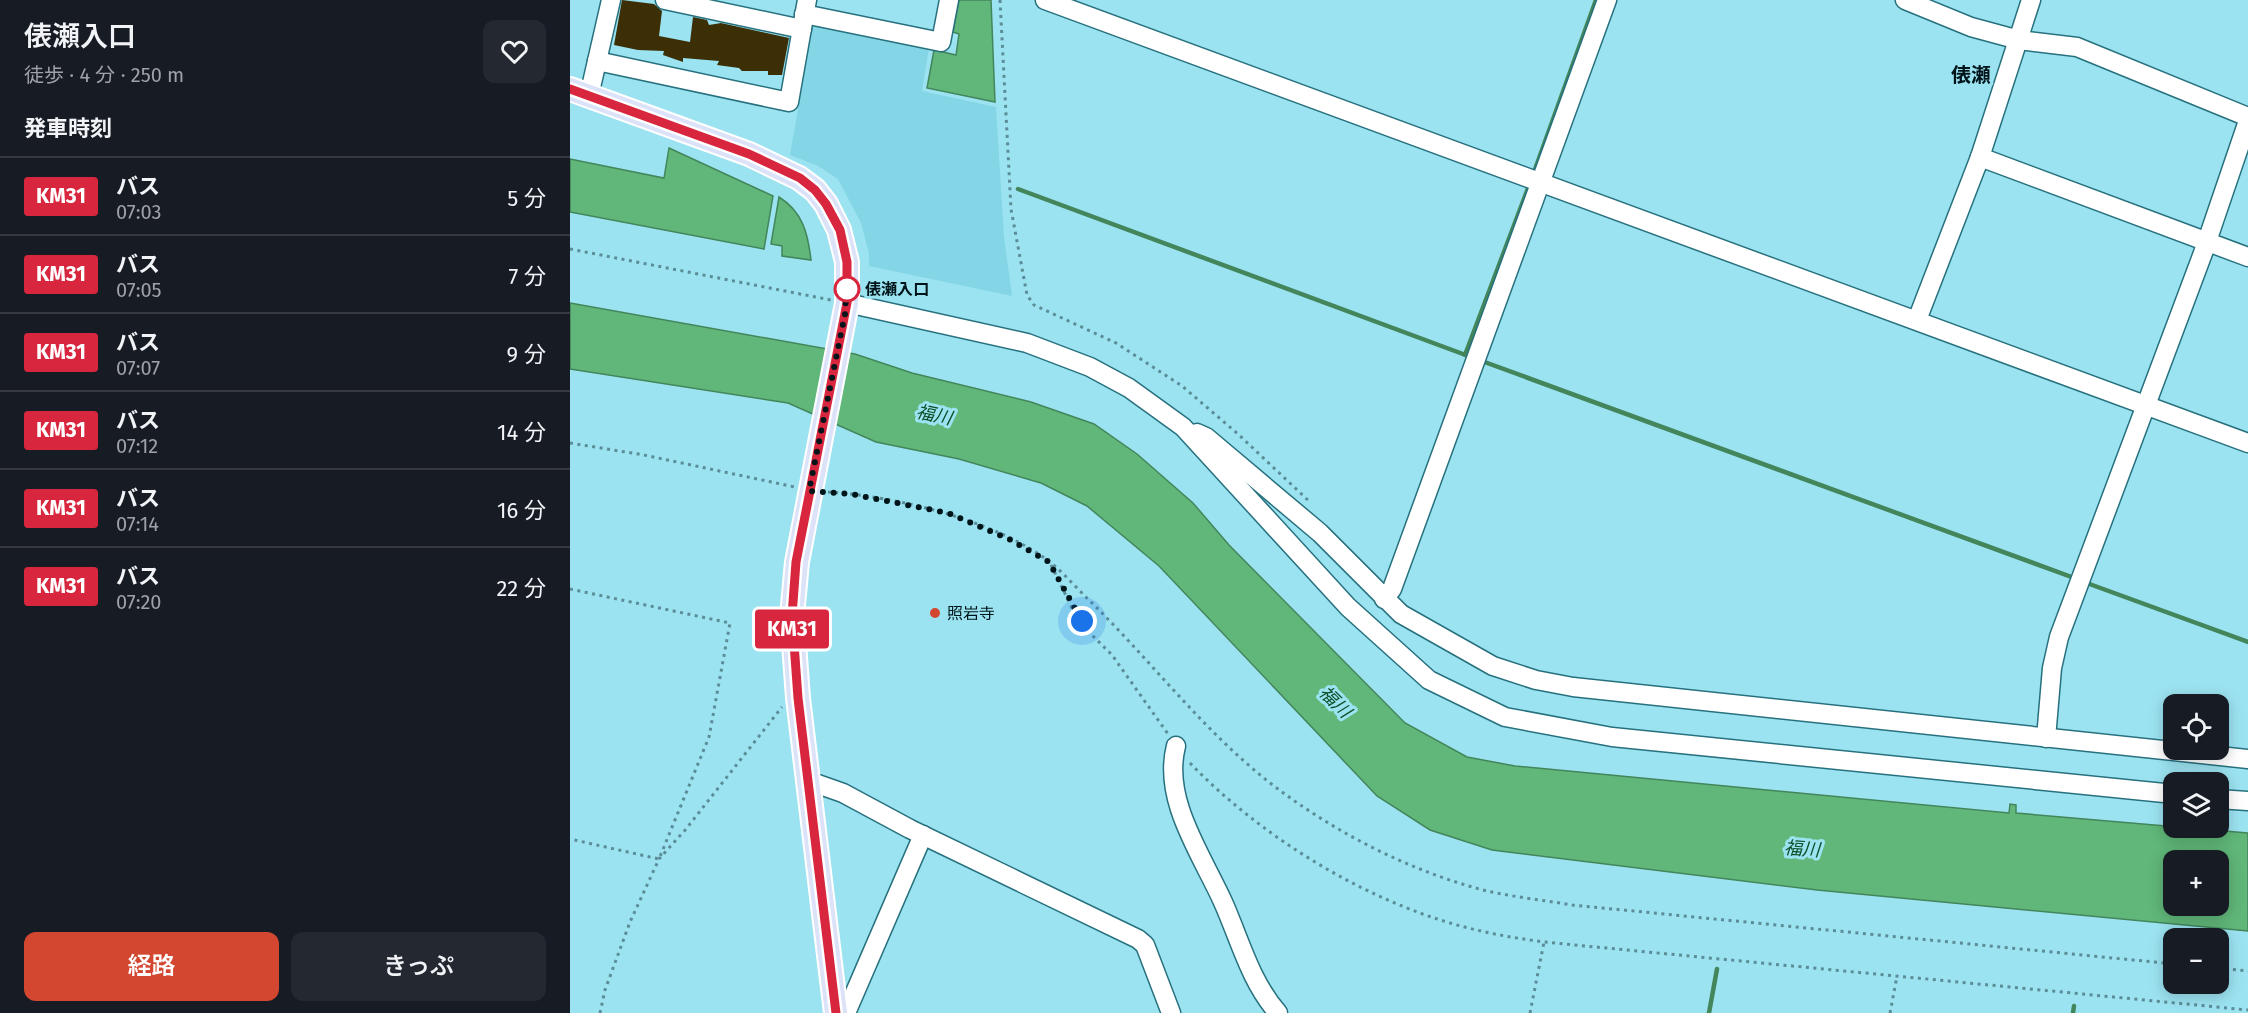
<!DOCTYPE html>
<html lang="ja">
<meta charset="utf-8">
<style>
body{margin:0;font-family:"Fira Sans","Noto Sans JP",sans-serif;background:#242831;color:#f1f3f6;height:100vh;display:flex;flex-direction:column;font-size:22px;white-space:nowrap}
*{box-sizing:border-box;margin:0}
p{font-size:20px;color:#9ea1a6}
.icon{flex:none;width:33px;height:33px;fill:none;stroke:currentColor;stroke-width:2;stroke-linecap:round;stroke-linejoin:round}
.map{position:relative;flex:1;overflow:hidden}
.sheet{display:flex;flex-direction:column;background:#171b24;width:570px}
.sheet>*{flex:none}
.badge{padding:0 12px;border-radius:4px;font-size:21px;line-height:39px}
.controls{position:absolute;left:1593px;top:694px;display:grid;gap:12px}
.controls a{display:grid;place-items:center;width:66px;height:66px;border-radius:12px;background:#171b24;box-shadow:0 3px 15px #0003;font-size:30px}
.you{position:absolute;width:30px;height:30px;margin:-15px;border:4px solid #fff;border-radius:50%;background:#1a73e8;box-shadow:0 0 0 9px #1a73e833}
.map>.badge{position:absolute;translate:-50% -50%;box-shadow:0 0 0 3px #fff}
h2{padding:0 24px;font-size:22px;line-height:54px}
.round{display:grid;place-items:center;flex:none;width:63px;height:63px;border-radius:12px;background:#242831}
.head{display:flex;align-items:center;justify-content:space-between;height:102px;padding:0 24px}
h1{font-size:28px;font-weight:600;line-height:45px}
.action{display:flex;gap:12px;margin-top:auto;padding:12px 24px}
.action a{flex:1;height:69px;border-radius:12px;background:#d34731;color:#fff;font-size:24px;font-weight:600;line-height:69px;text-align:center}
.action a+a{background:#242831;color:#f1f3f6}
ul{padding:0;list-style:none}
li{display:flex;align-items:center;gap:18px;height:78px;padding:0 24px;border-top:2px solid #363941}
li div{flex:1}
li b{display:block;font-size:22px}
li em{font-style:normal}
li .badge{min-width:66px;font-weight:700;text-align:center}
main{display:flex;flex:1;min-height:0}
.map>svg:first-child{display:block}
.built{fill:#84d6e6}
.water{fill:#60b779;stroke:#43865c;stroke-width:1.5;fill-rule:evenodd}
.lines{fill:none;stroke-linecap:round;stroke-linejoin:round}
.stream{stroke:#43865c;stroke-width:4.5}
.building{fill:#3c2f06}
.minor-casing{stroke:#27717e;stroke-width:21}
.major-casing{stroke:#fff;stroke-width:26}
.path{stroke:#5b8d98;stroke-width:3;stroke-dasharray:3 4.5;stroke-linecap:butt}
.minor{stroke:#fff;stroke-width:18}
.major{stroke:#dce2f8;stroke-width:22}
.line-casing{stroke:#fff;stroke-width:14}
.line{stroke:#d7263d;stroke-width:9}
.walk{stroke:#00151a;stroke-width:6;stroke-dasharray:0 10.8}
.stop-dot{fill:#fff;stroke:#d7263d;stroke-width:3}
.poi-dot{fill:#d34731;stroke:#9ce3f1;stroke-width:2}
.labels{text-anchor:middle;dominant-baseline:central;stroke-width:6;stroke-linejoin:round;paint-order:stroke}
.stop-label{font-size:16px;font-weight:bold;fill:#00151a;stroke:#9ce3f1;text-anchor:start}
.poi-label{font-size:16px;fill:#00151a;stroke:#9ce3f1;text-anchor:start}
.water-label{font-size:18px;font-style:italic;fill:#0d4e27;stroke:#9ce3f1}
.quarter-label{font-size:20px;font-weight:bold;fill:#00151a;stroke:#9ce3f1}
</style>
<main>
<section class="sheet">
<div class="head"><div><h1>俵瀬入口</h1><p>徒歩 · 4 分 · 250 m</p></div><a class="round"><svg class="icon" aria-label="heart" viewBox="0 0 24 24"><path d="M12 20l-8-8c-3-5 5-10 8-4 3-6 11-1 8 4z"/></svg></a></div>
<h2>発車時刻</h2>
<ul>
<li><span class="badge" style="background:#d7263d;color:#fff">KM31</span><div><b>バス</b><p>07:03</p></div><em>5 分</em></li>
<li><span class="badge" style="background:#d7263d;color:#fff">KM31</span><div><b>バス</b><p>07:05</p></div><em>7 分</em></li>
<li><span class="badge" style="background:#d7263d;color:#fff">KM31</span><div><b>バス</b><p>07:07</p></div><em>9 分</em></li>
<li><span class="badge" style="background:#d7263d;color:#fff">KM31</span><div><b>バス</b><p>07:12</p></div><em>14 分</em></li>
<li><span class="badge" style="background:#d7263d;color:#fff">KM31</span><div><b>バス</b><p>07:14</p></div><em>16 分</em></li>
<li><span class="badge" style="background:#d7263d;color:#fff">KM31</span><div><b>バス</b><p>07:20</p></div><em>22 分</em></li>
</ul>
<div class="action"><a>経路</a><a>きっぷ</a></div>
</section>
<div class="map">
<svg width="1678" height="1013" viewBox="0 0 1678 1013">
<rect width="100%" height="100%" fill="#9ce3f1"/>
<path class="built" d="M243,23l116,25 -7,43 74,16 8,130 8,59 -143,-30v-12l-8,-31 -23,-44 -20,-13 -28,-11z"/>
<g class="water">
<path d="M389,0h32l4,102 -68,-14 7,-38 22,5 3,-21 -6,-2z"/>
<path d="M99,148l104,48 -9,53 -194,-37v-53l94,19z"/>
<path d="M209,197c24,15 29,37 32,63l-29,-4v-10l-11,-2z"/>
<path d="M0,303l285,51 57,19 119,29 63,22 43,30 56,49 36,42 176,178 62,34 48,9 494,47 1,-9 6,1v8l232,20v98l-431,-41 -325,-40 -62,-20 -53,-34 -218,-230 -72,-60 -46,-23 -82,-24 -83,-17 -88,-39 -218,-34zM1604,861h44v45h-44z"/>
</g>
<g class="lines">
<g class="stream">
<path d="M963,175l63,-175"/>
<path d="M448,189l453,168"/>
<path d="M895,355l65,-172"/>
<path d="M909,360l598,219"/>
<path d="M1514,582l164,60"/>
<path d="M1139,1013l8,-44"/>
<path d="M1503,1013l1,-7"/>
</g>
</g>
<path class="building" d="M52,0l32,4 8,7 -3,25 31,6 3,-25 14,3 2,5 12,-2 68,15 -7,37h-14v-4h-26l-3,-3 -22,-3 2,-4 -36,-3v4l-20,-7 1,-4 -26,-1 -24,-5z"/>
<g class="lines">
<defs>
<g id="minor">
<path d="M95,0l137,29"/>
<path d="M475,0l1203,443"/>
<path d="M1335,0l66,27 48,13 58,7 171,70"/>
<path d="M234,14l137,28 8,-42"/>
<path d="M27,61l192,41 18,-102"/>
<path d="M19,96l22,-96"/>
<path d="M1410,157l268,100"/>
<path d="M277,303l180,40 63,24 39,21 54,39 165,180 81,73 76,37 107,20 562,57"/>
<path d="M1347,320l63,-163 51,-157"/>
<path d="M627,433l9,4 114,96 81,81 92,52 43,14 37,7 675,72"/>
<path d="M814,599l8,-10 215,-589"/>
<path d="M1476,738l6,-70 7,-31 144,-384 45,-132"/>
<path d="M606,746c-14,54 26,109 47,156 17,38 27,79 55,111"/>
<path d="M239,781l34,12 67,36 228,110 7,6 26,68"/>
<path d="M1648,799l30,2"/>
<path d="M276,1013l77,-178"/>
</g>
<path id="major" d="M0,89l179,65 50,24 16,12 11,14 13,26 8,32v41l-50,259 -5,54 6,82 38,315"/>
</defs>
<use href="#minor" class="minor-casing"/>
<use href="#major" class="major-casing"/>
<g class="path">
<path d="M430,0l11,209 16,86 7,10 82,38 66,43 56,48 73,69"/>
<path d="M0,249l261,51"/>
<path d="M0,443l74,12 151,32"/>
<path d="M258,492c67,4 167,28 222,70 15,12 28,28 42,41 61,60 113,130 182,183 62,47 134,84 209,104 29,7 60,10 89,15l602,59"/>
<path d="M481,565l21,43 19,26 21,21 56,79"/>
<path d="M0,589l160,34 -21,114 -50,122 -89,-20"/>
<path d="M620,763c74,77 186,145 291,168 21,5 42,8 63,11l704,68"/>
<path d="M1648,968l30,3"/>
<path d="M30,1013l5,-23 25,-68 29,-63 27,-30 96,-122"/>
<path d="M960,1013l14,-71"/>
<path d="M1320,1013l7,-37"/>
</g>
<use href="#minor" class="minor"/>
<use href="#major" class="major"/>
</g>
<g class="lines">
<defs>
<path id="line" d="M0,89l179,65 51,24 15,12 11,14 14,26 7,32v41l-51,259 -4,54 6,82 38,315"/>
</defs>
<use href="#line" class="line-casing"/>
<use href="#line" class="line"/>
<path class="walk" d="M277,289v-9l-2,34 -36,177 42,3 97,19 61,26 40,23 33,59"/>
</g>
<circle class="stop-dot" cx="277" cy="289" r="12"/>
<circle class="poi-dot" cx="365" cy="613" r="6"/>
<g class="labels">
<g class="stop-label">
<text x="295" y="289">俵瀬入口</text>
</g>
<g class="poi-label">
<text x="377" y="613">照岩寺</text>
</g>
<g class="water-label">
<text transform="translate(364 415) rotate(12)">福川</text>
<text transform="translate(765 702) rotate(44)">福川</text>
<text transform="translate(1232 849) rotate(4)">福川</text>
</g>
<g class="quarter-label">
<text x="1401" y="75">俵瀬</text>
</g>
</g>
</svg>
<div class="controls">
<a><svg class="icon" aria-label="locate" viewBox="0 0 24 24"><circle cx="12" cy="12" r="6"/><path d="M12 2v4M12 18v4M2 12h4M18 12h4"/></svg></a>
<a><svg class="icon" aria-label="layers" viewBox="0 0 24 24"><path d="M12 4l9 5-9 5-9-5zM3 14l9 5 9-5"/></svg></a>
<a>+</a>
<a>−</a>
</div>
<div class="you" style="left:512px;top:621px"></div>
<b class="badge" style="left:222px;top:629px;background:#d7263d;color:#fff">KM31</b>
</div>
</main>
